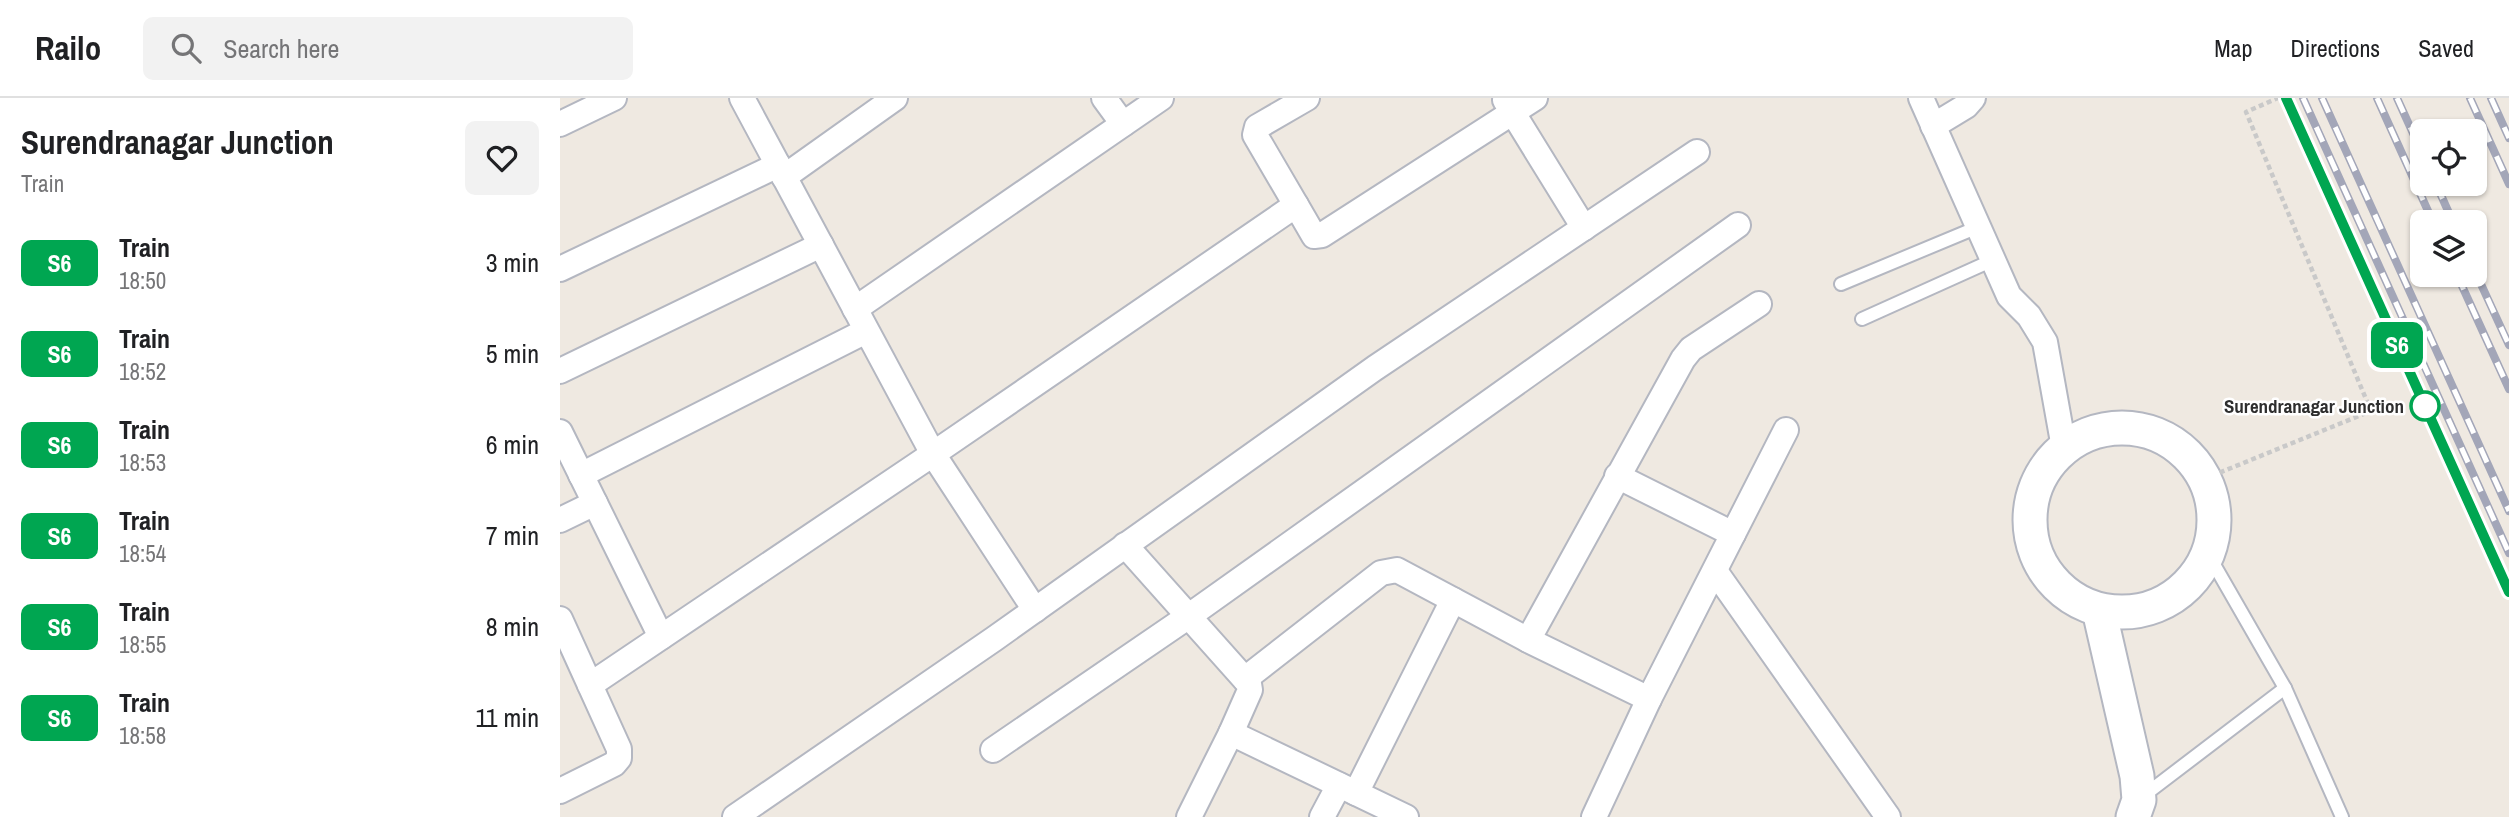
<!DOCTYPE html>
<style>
body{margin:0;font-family:"Archivo Narrow",sans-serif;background:#f2f2f2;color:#202124;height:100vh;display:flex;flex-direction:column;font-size:26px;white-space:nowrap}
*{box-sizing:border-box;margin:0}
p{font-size:23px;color:#757577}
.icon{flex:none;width:38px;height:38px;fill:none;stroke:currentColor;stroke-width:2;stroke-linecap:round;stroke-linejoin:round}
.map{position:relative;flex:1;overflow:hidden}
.side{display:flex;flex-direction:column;background:#fff;width:560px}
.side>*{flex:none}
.badge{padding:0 14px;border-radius:10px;font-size:24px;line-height:46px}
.tools{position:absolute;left:1850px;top:21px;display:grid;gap:14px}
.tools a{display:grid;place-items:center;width:77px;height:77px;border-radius:10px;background:#fff;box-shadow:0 2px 5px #0004;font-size:35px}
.map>.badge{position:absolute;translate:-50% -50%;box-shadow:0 0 0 4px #fff}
.round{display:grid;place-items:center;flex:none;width:74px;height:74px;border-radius:10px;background:#f2f2f2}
.head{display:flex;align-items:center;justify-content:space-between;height:119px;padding:0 21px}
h1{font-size:33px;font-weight:800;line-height:52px}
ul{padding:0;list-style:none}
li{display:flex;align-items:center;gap:21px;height:91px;padding:0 21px}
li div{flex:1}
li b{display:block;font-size:26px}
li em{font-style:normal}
li .badge{min-width:77px;font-weight:700;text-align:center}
header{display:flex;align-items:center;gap:42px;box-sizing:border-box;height:98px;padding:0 35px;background:#fff;border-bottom:2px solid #e0e0e0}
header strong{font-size:33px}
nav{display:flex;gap:38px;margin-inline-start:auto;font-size:24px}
.search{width:490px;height:63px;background:#f2f2f2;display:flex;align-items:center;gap:18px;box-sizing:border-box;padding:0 24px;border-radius:10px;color:#757577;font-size:26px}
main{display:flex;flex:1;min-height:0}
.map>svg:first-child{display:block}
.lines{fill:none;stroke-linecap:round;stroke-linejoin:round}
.lane-casing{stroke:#b4b7c1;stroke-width:16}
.street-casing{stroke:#b4b7c1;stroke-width:28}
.secondary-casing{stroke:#b4b7c1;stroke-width:37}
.path{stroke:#c9c9c9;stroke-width:4.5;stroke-dasharray:5 3.5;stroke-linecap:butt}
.lane{stroke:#fff;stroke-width:12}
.street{stroke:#fff;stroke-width:24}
.secondary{stroke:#fff;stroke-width:33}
.rail-casing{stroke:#a3a6b8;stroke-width:8}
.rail{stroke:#fff;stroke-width:5;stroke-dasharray:16;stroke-linecap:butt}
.line-casing{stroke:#fff;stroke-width:16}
.line{stroke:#00a651;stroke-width:10}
.stop-dot{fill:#fff;stroke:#00a651;stroke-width:3.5}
.labels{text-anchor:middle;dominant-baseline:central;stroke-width:5;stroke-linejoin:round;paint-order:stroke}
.stop-label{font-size:19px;font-weight:bold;fill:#2e2e2e;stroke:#fff;text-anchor:end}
</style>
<header>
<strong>Railo</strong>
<div class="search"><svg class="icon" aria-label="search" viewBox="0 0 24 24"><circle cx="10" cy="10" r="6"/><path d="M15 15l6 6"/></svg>Search here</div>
<nav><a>Map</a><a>Directions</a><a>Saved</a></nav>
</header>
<main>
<section class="side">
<div class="head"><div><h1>Surendranagar Junction</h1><p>Train</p></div><a class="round"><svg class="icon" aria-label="heart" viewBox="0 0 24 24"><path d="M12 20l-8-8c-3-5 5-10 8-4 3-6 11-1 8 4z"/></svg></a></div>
<ul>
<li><span class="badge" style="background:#00a651;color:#fff">S6</span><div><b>Train</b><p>18:50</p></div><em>3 min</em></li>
<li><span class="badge" style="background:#00a651;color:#fff">S6</span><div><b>Train</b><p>18:52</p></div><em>5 min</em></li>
<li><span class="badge" style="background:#00a651;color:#fff">S6</span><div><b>Train</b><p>18:53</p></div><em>6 min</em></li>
<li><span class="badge" style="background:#00a651;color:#fff">S6</span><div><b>Train</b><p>18:54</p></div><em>7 min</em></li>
<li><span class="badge" style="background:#00a651;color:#fff">S6</span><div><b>Train</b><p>18:55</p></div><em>8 min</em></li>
<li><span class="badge" style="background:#00a651;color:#fff">S6</span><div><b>Train</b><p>18:58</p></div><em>11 min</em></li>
</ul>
</section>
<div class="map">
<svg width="1949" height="719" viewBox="0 0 1949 719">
<rect width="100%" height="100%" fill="#efe9e1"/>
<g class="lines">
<defs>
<g id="lane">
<path d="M1281,186l137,-57"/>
<path d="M1302,221l131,-59"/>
<path d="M1648,456l77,134 57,129"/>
<path d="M1582,699l143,-109"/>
</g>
<g id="street">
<path d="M182,0l191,356 102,156"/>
<path d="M544,0l19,26"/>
<path d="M1361,0l88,198 20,20 16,26 19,106"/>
<path d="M945,2l79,128"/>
<path d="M0,26l54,-26"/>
<path d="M1373,28l33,-20 7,-8"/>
<path d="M224,79l111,-79"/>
<path d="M736,107l-41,-70 2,-8 50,-29"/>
<path d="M0,171l218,-104"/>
<path d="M295,211l306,-211"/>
<path d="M0,273l261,-126"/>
<path d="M0,334l101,205"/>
<path d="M21,377l285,-144"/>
<path d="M1057,378l116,58"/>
<path d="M0,422l35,-17"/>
<path d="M565,447l124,139 1,6 -19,43 -42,84"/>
<path d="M1155,473l173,246"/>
<path d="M0,521l59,130v9l-5,6 -54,27"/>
<path d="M968,542l155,-281 8,-10 68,-45"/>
<path d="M685,581l136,-106 16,-3 131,70 121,59"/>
<path d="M30,587l343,-231 363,-249 18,31 8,-1 213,-137"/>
<path d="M671,635l175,84"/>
<path d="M433,652l196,-134 549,-391"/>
<path d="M796,695l97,-193"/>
<path d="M175,719l259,-178 381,-271 322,-216"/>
<path d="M762,719l17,-32"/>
<path d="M1034,719l55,-118 137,-269"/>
</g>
<g id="secondary">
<circle cx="1562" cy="422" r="92"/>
<path d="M1539,512l38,166 2,24 -6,17"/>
</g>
</defs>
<use href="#lane" class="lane-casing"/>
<use href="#street" class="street-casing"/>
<use href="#secondary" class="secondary-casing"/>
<path class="path" d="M1644,381l167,-68 -125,-299 32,-14"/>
<use href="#lane" class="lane"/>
<use href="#street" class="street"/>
<use href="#secondary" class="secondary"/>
<defs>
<g id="rail">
<path d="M1726,0l223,494"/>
<path d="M1743,0l206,455"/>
<path d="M1762,0l187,413"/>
<path d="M1817,0l56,124"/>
<path d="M1837,0l25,55"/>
<path d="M1910,0l39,86"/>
<path d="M1931,0l18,40"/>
<path d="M1876,86l17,38"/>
<path d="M1914,171l35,76"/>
<path d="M1897,177l52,114"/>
</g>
</defs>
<use href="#rail" class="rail-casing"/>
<use href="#rail" class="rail"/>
</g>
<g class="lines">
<defs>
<path id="line" d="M1726,0l223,494"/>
</defs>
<use href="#line" class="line-casing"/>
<use href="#line" class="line"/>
</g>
<circle class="stop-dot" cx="1865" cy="308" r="14"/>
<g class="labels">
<g class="stop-label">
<text x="1844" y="308">Surendranagar Junction</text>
</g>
</g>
</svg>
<div class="tools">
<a><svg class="icon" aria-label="locate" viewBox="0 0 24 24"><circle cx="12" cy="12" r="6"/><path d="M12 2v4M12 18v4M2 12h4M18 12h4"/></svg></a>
<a><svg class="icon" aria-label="layers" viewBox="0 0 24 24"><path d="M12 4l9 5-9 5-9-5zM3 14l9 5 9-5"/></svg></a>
</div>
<b class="badge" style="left:1837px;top:247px;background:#00a651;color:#fff">S6</b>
</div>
</main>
